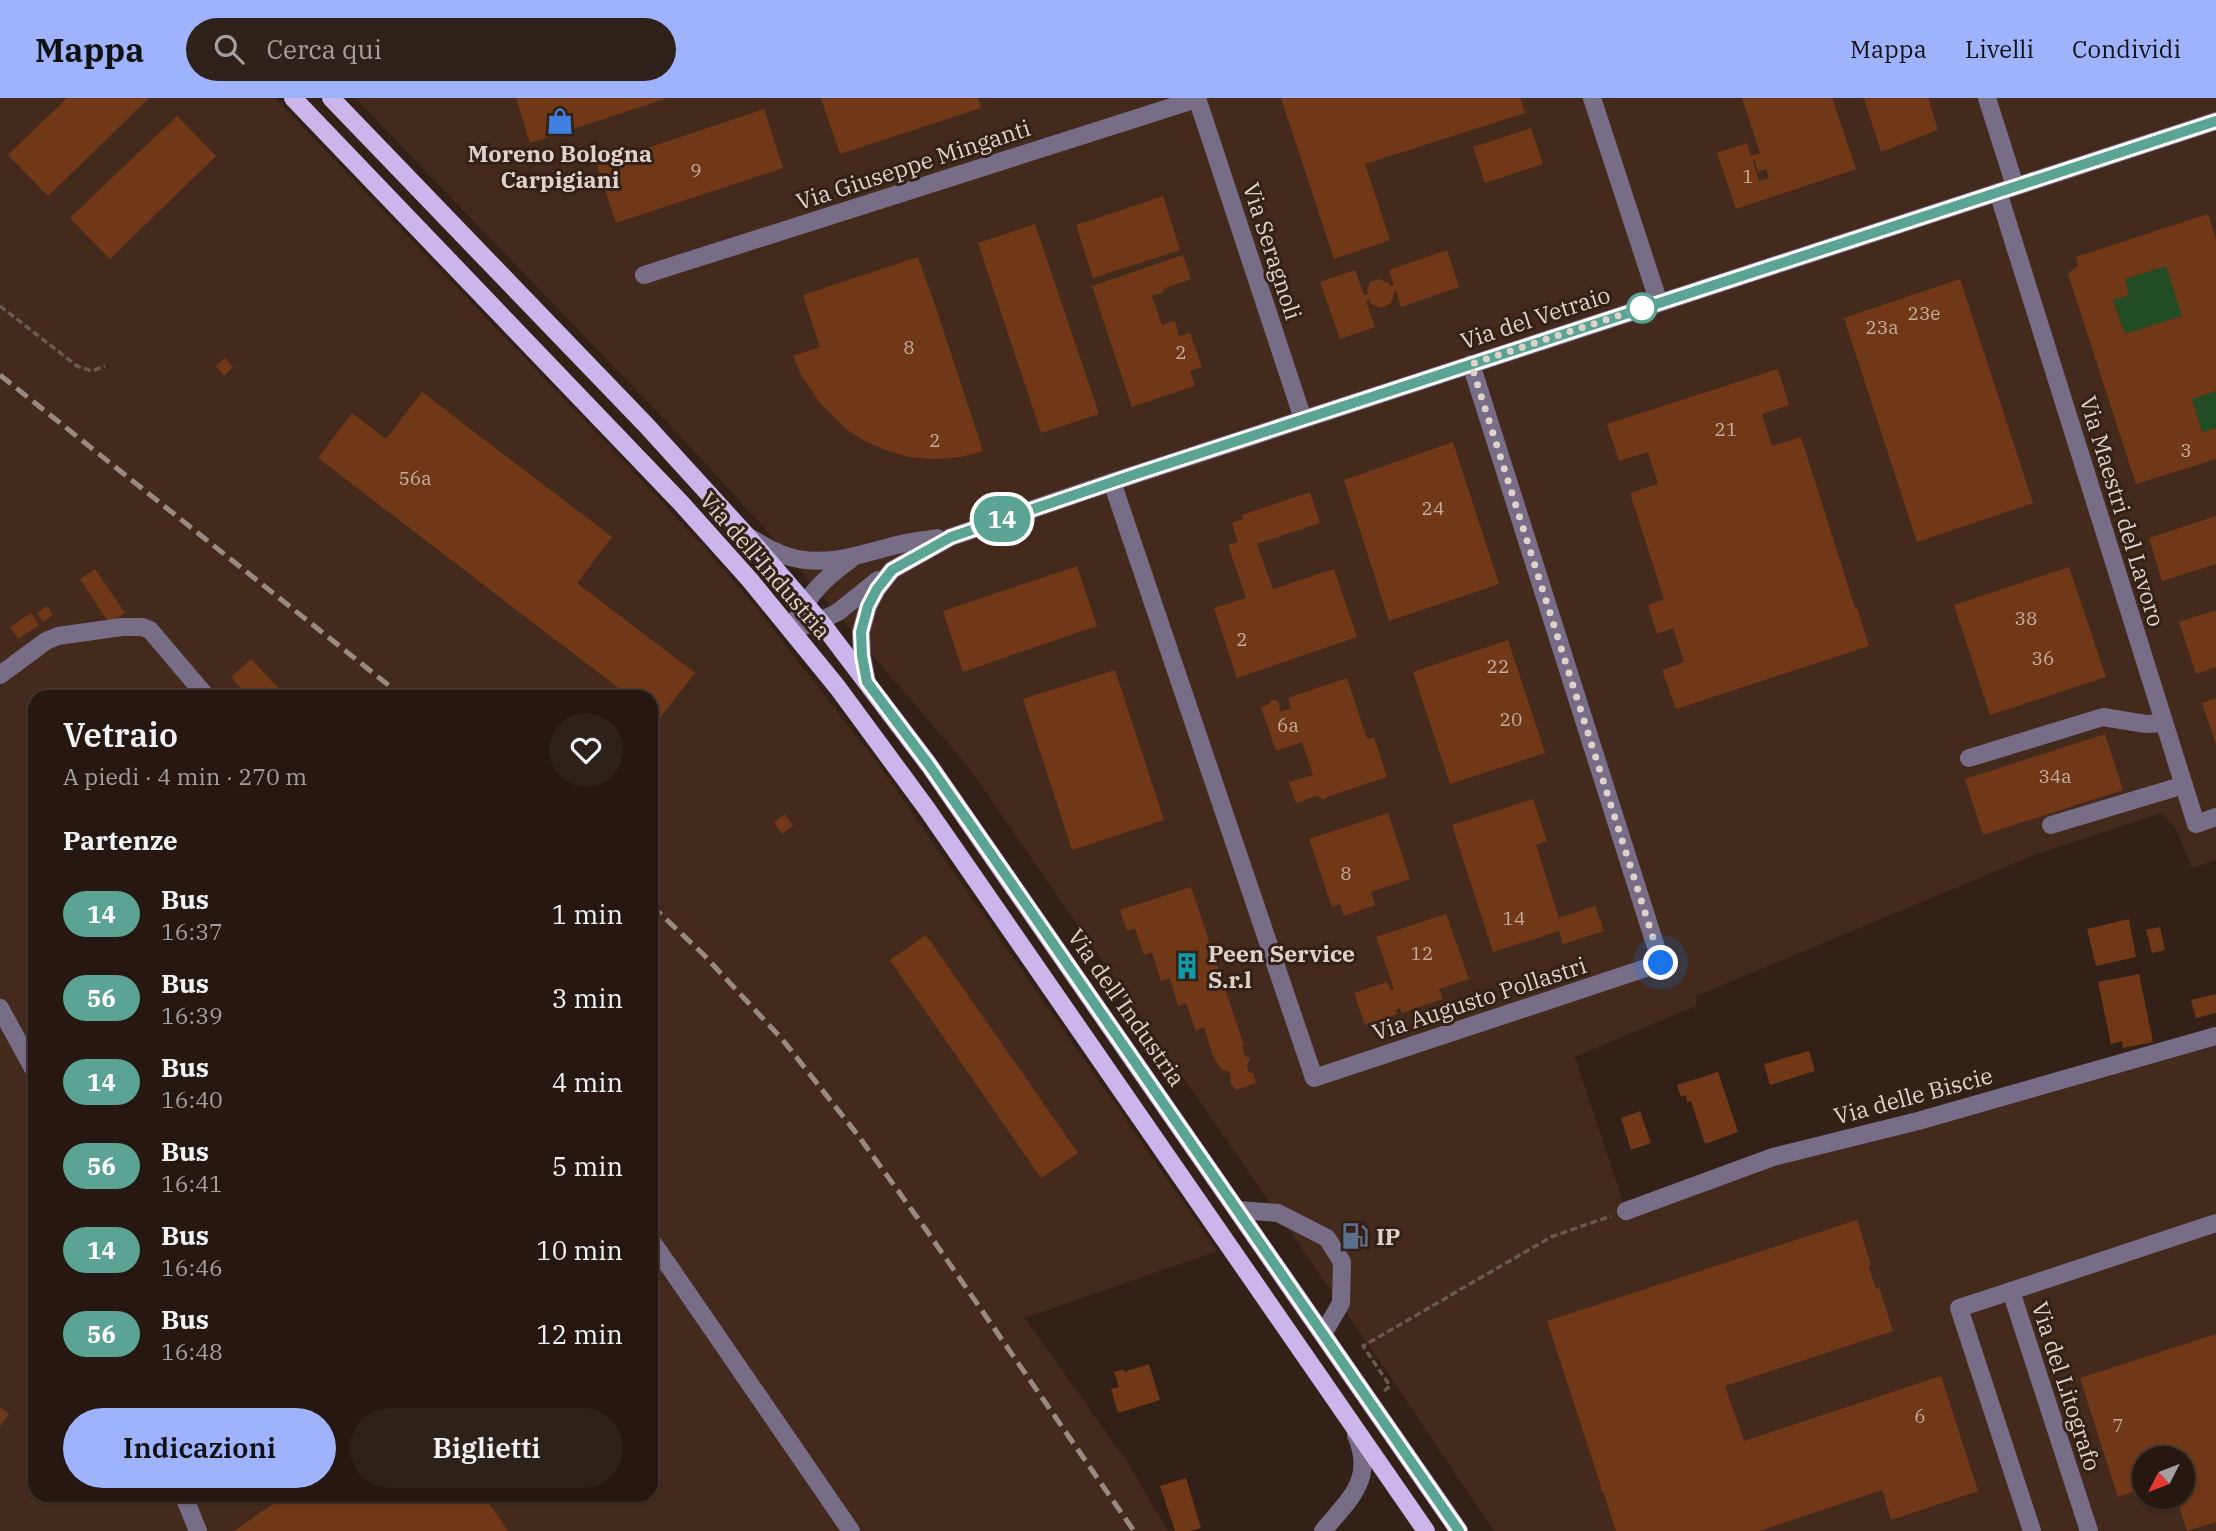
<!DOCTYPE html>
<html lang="it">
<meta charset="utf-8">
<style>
body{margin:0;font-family:"IBM Plex Serif",serif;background:#2e2119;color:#f1f3f6;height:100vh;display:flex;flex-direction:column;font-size:26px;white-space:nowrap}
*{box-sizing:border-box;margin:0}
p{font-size:23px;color:#a4a09f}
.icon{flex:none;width:38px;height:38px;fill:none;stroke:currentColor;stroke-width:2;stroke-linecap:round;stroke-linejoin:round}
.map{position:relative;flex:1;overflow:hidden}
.details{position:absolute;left:28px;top:592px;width:630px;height:812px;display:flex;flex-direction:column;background:#261810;border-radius:21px;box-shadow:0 2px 5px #0004,0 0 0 2px #423730}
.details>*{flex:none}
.badge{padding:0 14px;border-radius:23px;font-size:24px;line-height:46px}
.needle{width:46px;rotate:228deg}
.fabs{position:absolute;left:2132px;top:1348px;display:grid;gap:14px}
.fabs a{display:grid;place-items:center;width:63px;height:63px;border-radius:50%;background:#261810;box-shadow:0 2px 5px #0004,0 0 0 2px #423730;font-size:35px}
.you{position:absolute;width:35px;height:35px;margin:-18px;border:5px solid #fff;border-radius:50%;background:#1a73e8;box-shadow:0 0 0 10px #1a73e833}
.map>.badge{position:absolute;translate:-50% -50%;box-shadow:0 0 0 4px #fff}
h2{padding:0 35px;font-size:26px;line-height:63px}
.round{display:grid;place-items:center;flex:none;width:74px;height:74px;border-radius:37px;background:#2e2119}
.headline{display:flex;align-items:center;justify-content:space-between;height:119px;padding:0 35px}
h1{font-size:33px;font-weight:600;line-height:52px}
.primary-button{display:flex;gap:14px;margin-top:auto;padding:14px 35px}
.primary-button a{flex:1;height:80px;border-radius:42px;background:#9fb3fd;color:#111;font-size:28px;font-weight:600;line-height:80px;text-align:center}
.primary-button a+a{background:#2e2119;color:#f1f3f6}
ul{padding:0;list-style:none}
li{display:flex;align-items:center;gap:21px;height:84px;padding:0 35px}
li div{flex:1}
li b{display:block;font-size:26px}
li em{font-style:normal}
li .badge{min-width:77px;font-weight:700;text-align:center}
header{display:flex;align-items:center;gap:42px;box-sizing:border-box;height:98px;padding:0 35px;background:#9fb3fd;color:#111}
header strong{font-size:33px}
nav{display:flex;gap:38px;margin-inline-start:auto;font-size:24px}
.search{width:490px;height:63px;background:#2e2119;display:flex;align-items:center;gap:18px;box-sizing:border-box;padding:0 24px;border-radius:38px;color:#a4a09f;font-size:26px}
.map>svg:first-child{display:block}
.built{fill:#432a1d;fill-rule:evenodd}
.green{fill:#224c24}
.building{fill:#713817;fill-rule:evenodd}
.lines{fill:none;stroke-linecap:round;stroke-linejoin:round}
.path{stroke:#69584f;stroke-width:3.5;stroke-dasharray:7 3.5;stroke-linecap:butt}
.minor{stroke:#776d87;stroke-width:18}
.major{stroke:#cbb6eb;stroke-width:18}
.rail{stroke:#9a8a82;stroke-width:5;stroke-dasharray:14 7;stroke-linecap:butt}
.line-casing{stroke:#fff;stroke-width:16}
.line{stroke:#5ba494;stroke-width:10}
.walk{stroke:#dfd2cb;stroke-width:7;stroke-dasharray:0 12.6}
.stop-dot{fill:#fff;stroke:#5ba494;stroke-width:3.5}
.labels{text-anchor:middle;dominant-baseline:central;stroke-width:6;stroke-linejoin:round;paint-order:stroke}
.number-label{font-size:19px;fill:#c4ac9e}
.poi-label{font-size:23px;font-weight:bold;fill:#dfd2cb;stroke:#332016;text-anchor:start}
.street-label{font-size:23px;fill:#dfd2cb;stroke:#332016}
</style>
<header>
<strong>Mappa</strong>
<div class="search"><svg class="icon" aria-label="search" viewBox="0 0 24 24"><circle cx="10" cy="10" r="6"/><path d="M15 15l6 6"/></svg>Cerca qui</div>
<nav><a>Mappa</a><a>Livelli</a><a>Condividi</a></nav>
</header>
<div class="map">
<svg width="2216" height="1433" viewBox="0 0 2216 1433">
<rect width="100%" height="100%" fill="#332016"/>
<g class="built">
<path d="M0,0h275l337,351 92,98 52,60 126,162 335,482 -192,67 102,144 41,69h-1168zM35,598h616v798h-616z"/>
<path d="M355,0h1861v762l-24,8 -16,-39 -14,-16 -130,43 -335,140 -1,10 -121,51 51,153 99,-38 491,-137v496h-722l-120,-178 -405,-585 -210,-246 -92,-100zM2144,1360h38v38h-38z"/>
</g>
<g class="green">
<path d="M2166,168l16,50 -57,18 -12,-34 16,-6 -4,-15z"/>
<path d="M2216,293v37l-14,4 -10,-33z"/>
</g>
<g class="building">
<path d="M67,0h82l-101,98 -40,-41z"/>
<path d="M516,0h149v1l-135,44z"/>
<path d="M821,0h157l3,10 -141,46z"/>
<path d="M1281,0h239l5,15 -160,51 25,76 -56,19z"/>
<path d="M1742,0h90l24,71 -120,40 -19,-56 30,-10 4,13 9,-3zM1755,62l3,12 8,-3 3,9 -10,3 -6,-20z"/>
<path d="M1864,0h64l10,32 -57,22z"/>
<path d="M764,11l19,59 -167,55 -19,-58z"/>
<path d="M177,18l39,40 -106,103 -40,-41z"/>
<path d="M1531,30l12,36 -58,19 -12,-36z"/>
<path d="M1163,98l17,54 -87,28 -17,-53z"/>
<path d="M2208,116l8,25v152l-24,8 10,33 14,-4v31l-80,25 -68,-210 10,-8 -2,-9zM2166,168l16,50 -57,18 -12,-34 16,-5 -4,-16z"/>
<path d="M1035,126l64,190 -58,19 -63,-190z"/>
<path d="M1447,152l12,37 -58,20 -5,-16 -3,1 1,4 -4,8 -9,4 -10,-4 -1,-4 -4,1 9,26 -35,12 -20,-57 35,-12 9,25 4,-1 -1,-4 3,-8 9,-3 10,4 2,3 3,-1 -5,-15z"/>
<path d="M1183,157l8,24 -28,10 1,3 -12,4 10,29 13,-4 4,15 11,-3 12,34 -12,4 5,15 -63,21 -40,-121z"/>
<path d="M918,159l18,51 47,143 -22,6 -26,2 -27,-2 -22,-7 -21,-9 -18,-11 -27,-27 -19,-28 -8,-19 27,-9 -17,-52z"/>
<path d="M1960,181l73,224 -116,39 -73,-224z"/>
<path d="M225,260l8,9 -9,9 -8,-10z"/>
<path d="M1778,271l11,36 -27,9 10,32 29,-9 54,171h2l12,38 -193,63 -14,-39 22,-8 -11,-34 -16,6 -9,-29 16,-6 -34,-106 28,-9 -10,-32 -29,9 -12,-37z"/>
<path d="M422,294l190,145 -35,46 118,90 -36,46 -8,-6v-17h-22l-311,-238 34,-45 34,26z"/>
<path d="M1453,344l46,142 -110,37 -45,-141z"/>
<path d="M1310,394l10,31 -63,21 16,45 61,-20 23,68 -120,41 -23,-70 32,-10 -18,-53 10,-3 -6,-19 11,-4 -1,-4z"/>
<path d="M2216,418v48l-54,17 -13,-43z"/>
<path d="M1077,468l20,60 -134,46 -20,-61z"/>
<path d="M2069,469l37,110 -116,38 -36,-110z"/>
<path d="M95,471l30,44 -16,10 -29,-44z"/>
<path d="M47,508l6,9 -10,7 -6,-9z"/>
<path d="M2216,512v57l-20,7 -17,-52z"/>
<path d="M31,515l8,12 -21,14 -8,-12z"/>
<path d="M1508,542l37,113 -95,31 -37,-112z"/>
<path d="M251,561l35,37h-38l-17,-19z"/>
<path d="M1115,572l49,150 -92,30 -49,-151z"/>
<path d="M1347,580l20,61 7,-2 13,40 -60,20 -4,3 -6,-4 -21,7 -7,-21 24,-7 -11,-33 -26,9 -15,-44 8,-3 3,-4h4l3,2 1,10 11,-4 -3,-10z"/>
<path d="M2216,600v46l-14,-41z"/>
<path d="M2105,636l18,56 -140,45 -18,-56z"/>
<path d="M1533,701l14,42 -11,4 23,73 36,-12 9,25 -41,13 -4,-13 -66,21 -41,-127z"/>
<path d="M1388,715l22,66 -39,13 4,13 -31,11 -4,-12 -8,3 -23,-68z"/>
<path d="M785,716l8,12 -11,8 -8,-12z"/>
<path d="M1191,789l53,159h-2l3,10 5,2 -3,8 1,6 5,1 3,10 -20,7 -6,-8 1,-5 -2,-6 -7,-1 -9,-14 -9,-29 -8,4 -10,-28 -8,3 -8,-28 -9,3 -9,-29 -8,3 -9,-27 -8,3 -7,-21z"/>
<path d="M1446,816l23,65 -30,10 4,10 -41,14 -2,-5 -4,2 1,4 -32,11 -11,-32 33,-11 3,8 4,-1 -18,-52z"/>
<path d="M2129,821l7,38 -40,9 -9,-37z"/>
<path d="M2160,829l5,23 -13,3 -6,-23z"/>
<path d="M926,837l152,218 -37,25 -151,-218z"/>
<path d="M2139,876l14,68 -30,6 -1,-7 -11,3 -13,-62z"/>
<path d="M2216,896v19l-20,5 -5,-18z"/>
<path d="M1809,953l6,20 -45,14 -6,-21z"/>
<path d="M1718,974l20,60 -33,12 -14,-43 -4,1 -1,-7 -5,2 -4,-12z"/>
<path d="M1640,1013l11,32 -20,7 -10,-32z"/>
<path d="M1857,1122l14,45 -3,1 8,22 3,-1 14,44 -168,55 19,55 197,-65 37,115 -87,29 -9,-30 -123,41h-143l-13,-40h-2v-5l-54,-165z"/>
<path d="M2216,1236v188l-29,9 -11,-35h6v-38h-38v30l-26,9 -38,-119z"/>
<path d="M1149,1266l11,36 -42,13 -7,-24 8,-2 -5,-15 10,-3v3z"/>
<path d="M0,1309l9,7 -9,12z"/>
<path d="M1186,1380l15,50 -11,3h-15l-15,-45z"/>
<path d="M287,1396h196l25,37h-274z"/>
</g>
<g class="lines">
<g class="path">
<path d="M0,208l77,60 15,5 13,-5"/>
<path d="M1384,1293l6,-5 -27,-40 188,-109 60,-21"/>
</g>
<g class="minor">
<path d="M1197,0l106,321"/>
<path d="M1592,0l67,205"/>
<path d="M1987,0l28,88"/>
<path d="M1998,94l198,632 20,-7"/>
<path d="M644,177l553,-176"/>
<path d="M1112,384l202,596 347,-115 -190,-599"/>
<path d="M749,439c15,9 32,19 49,22 38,7 71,-8 107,-16 10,-2 21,-3 32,-5"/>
<path d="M791,532l29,-9 18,-9 40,-32"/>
<path d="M791,532c16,-33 29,-49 59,-70"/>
<path d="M0,577l46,-34 12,-5 64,-9h20l8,3 56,66"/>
<path d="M867,584l-5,-26 -1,-24 7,-26 9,-17 15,-19 59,-33 161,-55 1104,-361"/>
<path d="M1969,660l134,-41 43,7 18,-1"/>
<path d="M2051,727l133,-40"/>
<path d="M0,910l35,64"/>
<path d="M1238,1112l40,3 49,25 15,24 -1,41 -18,31"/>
<path d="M1626,1113l147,-54 145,-36 298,-85"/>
<path d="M651,1142l200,291"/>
<path d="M2011,1193l205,-68"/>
<path d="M183,1396l15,37"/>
<path d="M1323,1433c27,-33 52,-51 33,-96"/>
<path d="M2032,1433l-73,-223 52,-17 78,240"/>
</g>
<g class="major">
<path d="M293,0l388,405 69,77 88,108 89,121 499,722"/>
<path d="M331,0l315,327 102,112 72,84 109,144 530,766"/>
</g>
<g class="rail">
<path d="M0,277l402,321"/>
<path d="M651,807l52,49 79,85 75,95 70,97 207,300"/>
</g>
</g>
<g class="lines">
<defs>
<path id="line" d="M1459,1433l-452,-654 -78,-112 -62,-83 -5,-26 -1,-24 7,-26 9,-17 15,-19 59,-33 185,-63 1080,-353"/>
</defs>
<use href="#line" class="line-casing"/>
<use href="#line" class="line"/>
<path class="walk" d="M1642,210l-171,56 190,599"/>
</g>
<defs>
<symbol id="shop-bare" viewBox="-9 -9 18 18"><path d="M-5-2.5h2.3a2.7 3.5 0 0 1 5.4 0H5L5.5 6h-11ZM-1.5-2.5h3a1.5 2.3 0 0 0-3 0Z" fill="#3f7fe0" stroke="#332016" stroke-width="2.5" paint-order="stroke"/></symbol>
<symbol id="building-bare" viewBox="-9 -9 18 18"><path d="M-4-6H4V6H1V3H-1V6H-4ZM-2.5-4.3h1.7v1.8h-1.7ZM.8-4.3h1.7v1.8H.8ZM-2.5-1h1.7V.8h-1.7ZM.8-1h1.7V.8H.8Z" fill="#0f9aa8" stroke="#332016" stroke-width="2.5" paint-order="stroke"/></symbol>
<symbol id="fuel-bare" viewBox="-9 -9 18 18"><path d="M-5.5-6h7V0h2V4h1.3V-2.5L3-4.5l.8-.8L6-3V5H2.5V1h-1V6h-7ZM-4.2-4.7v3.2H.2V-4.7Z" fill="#5c6f8a" stroke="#332016" stroke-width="2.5" paint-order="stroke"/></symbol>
</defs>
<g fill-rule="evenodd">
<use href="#shop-bare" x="541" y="4" width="38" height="38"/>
<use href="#building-bare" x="1168" y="849" width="38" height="38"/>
<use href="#fuel-bare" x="1336" y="1119" width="38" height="38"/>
</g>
<circle class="stop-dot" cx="1642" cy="210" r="14"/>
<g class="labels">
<g class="number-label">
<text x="696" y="72">9</text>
<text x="1748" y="78">1</text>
<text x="1924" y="215">23e</text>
<text x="1882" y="229">23a</text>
<text x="909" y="249">8</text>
<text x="1181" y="254">2</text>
<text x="1726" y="331">21</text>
<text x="935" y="342">2</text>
<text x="2186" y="352">3</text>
<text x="415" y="380">56a</text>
<text x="1433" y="410">24</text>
<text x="2026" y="520">38</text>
<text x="1242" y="541">2</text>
<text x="2043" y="560">36</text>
<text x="1498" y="568">22</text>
<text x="1511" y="621">20</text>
<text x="1288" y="627">6a</text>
<text x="2055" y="678">34a</text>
<text x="1346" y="775">8</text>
<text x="1514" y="820">14</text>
<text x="1422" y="855">12</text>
<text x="1920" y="1318">6</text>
<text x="2118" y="1327">7</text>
</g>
<g class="poi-label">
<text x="560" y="55" text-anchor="middle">Moreno Bologna<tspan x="560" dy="26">Carpigiani</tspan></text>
<text x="1208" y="855">Peen Service<tspan x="1208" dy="26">S.r.l</tspan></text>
<text x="1376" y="1138">IP</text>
</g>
<g class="street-label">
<text transform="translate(913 66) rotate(-18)">Via Giuseppe Minganti</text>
<text transform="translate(1273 153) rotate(72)">Via Seragnoli</text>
<text transform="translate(1535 219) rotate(-18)">Via del Vetraio</text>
<text transform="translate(2123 413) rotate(73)">Via Maestri del Lavoro</text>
<text transform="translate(766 467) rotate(49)">Via dell'Industria</text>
<text transform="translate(1479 900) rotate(-18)">Via Augusto Pollastri</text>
<text transform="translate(1127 909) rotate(55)">Via dell'Industria</text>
<text transform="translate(1913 997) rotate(-15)">Via delle Biscie</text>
<text transform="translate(2067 1288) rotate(72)">Via del Litografo</text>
</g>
</g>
</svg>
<div class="fabs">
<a><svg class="needle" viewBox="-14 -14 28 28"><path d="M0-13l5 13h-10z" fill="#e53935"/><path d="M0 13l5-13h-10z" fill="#a4a09f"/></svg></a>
</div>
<div class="you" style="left:1661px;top:865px"></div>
<b class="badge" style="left:1002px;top:421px;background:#5ba494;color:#fff">14</b>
<section class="details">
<div class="headline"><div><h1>Vetraio</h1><p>A piedi · 4 min · 270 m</p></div><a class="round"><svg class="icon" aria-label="heart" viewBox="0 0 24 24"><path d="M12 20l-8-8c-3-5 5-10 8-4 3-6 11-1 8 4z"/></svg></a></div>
<h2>Partenze</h2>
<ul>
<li><span class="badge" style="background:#5ba494;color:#fff">14</span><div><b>Bus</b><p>16:37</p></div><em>1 min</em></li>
<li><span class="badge" style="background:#5ba494;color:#fff">56</span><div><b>Bus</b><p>16:39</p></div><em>3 min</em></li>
<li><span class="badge" style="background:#5ba494;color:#fff">14</span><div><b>Bus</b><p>16:40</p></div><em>4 min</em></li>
<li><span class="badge" style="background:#5ba494;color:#fff">56</span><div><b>Bus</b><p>16:41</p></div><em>5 min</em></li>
<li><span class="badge" style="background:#5ba494;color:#fff">14</span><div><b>Bus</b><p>16:46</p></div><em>10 min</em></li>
<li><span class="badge" style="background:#5ba494;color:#fff">56</span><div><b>Bus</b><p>16:48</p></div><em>12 min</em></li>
</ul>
<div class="primary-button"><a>Indicazioni</a><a>Biglietti</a></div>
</section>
</div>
